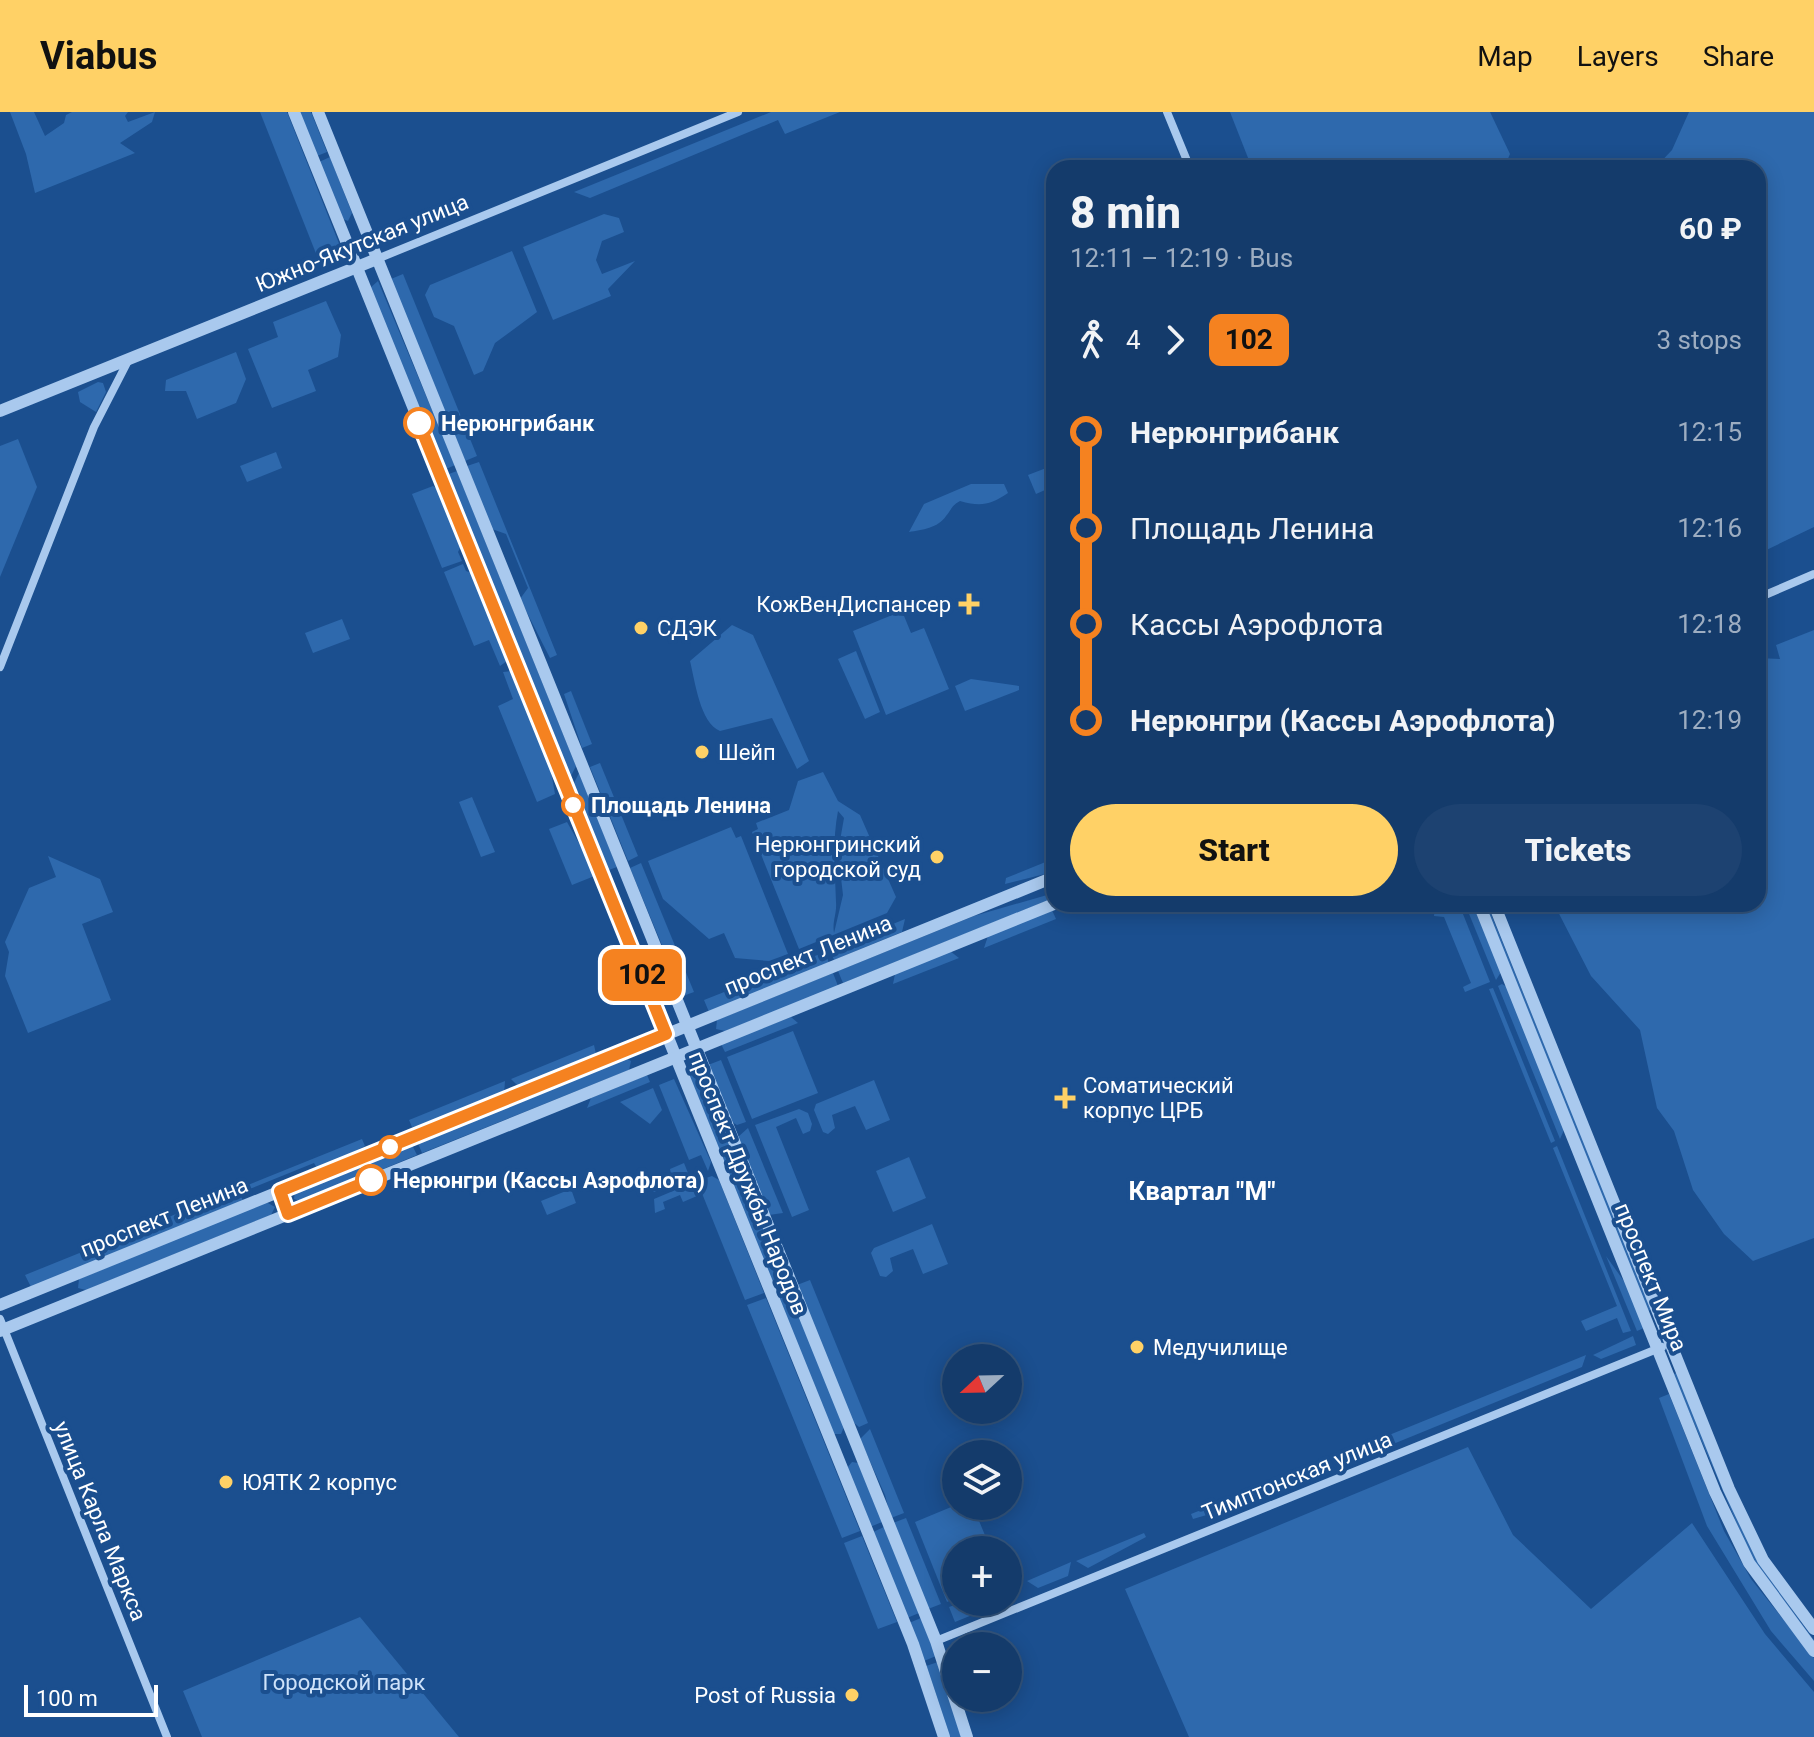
<!DOCTYPE html>
<meta charset="utf-8">
<style>
body{margin:0;font-family:Roboto,sans-serif;background:#1d4271;color:#f1f3f6;height:100vh;display:flex;flex-direction:column;font-size:30px;white-space:nowrap}
*{box-sizing:border-box;margin:0}
p{font-size:26px;color:#9dadc1}
.icon{flex:none;width:44px;height:44px;fill:none;stroke:currentColor;stroke-width:2;stroke-linecap:round;stroke-linejoin:round}
.map{position:relative;flex:1;overflow:hidden}
.side{position:absolute;left:1046px;top:48px;width:720px;height:752px;display:flex;flex-direction:column;background:#143b6b;border-radius:24px;box-shadow:0 4px 20px #0003,0 0 0 2px #33557e}
.side>*{flex:none}
.badge{padding:0 16px;border-radius:12px;font-size:28px;line-height:52px}
.needle{width:52px;rotate:248deg}
.tools{position:absolute;left:942px;top:1232px;display:grid;gap:16px}
.tools a{display:grid;place-items:center;width:80px;height:80px;border-radius:50%;background:#143b6b;box-shadow:0 4px 20px #0003,0 0 0 2px #33557e;font-size:40px}
.scale{position:absolute;left:24px;bottom:20px;width:134px;box-sizing:border-box;padding-left:8px;border:4px solid #fff;border-top:0;font-size:22px;line-height:28px;white-space:nowrap;color:#fff;-webkit-text-stroke:6px #1b4f8f;paint-order:stroke}
.map>.badge{position:absolute;translate:-50% -50%;box-shadow:0 0 0 4px #fff}
.legs{display:flex;align-items:center;gap:12px;height:88px;padding:0 24px;font-size:26px}
.legs p{margin-inline-start:auto}
.overview{display:flex;align-items:center;justify-content:space-between;height:136px;padding:0 24px}
h1{font-size:44px;font-weight:800;line-height:60px}
.action{display:flex;gap:16px;margin-top:auto;padding:16px 24px}
.action a{flex:1;height:92px;border-radius:48px;background:#ffd166;color:#111;font-size:32px;font-weight:800;line-height:92px;text-align:center}
.action a+a{background:#1d4271;color:#f1f3f6}
ul{padding:0 24px;list-style:none}
li{display:flex;align-items:center;gap:28px;height:96px;font-size:30px}
li i{display:grid;place-items:center;width:12px;height:100%;margin:0 10px;background:currentColor}
li i::after{content:'';width:20px;height:20px;margin:-10px;border:6px solid;border-radius:50%;background:#143b6b}
li p{margin-inline-start:auto}
li:first-child i{background:linear-gradient(#0000 50%,currentColor 0)}
li:last-child i{background:linear-gradient(currentColor 50%,#0000 0)}
header{display:flex;align-items:center;gap:48px;box-sizing:border-box;height:112px;padding:0 40px;background:#ffd166;color:#111}
header strong{font-size:38px}
nav{display:flex;gap:44px;margin-inline-start:auto;font-size:28px}
.map>svg:first-child{display:block}
.green{fill:#2e69ad;fill-rule:evenodd}
.lines{fill:none;stroke-linecap:round;stroke-linejoin:round}
.minor{stroke:#a9c9ee;stroke-width:8}
.tertiary{stroke:#a9c9ee;stroke-width:12}
.line-1-casing{stroke:#fff;stroke-width:18}
.line-1{stroke:#f58220;stroke-width:12}
.stop-1-dot{fill:#fff;stroke:#f58220;stroke-width:4}
.poi-dot{fill:#ffd166;stroke:#1b4f8f;stroke-width:3}
.labels{text-anchor:middle;dominant-baseline:central;stroke-width:8;stroke-linejoin:round;paint-order:stroke}
.street-label{font-size:22px;fill:#fff;stroke:#1b4f8f}
.stop-label{font-size:22px;font-weight:bold;fill:#fff;stroke:#1b4f8f;text-anchor:start}
.poi-label{font-size:22px;fill:#fff;stroke:#1b4f8f;text-anchor:start}
.park-label{font-size:22px;fill:#cfe3fa;stroke:#1b4f8f}
.quarter-label{font-size:26px;font-weight:bold;fill:#fff;stroke:#1b4f8f}
</style>
<header>
<strong>Viabus</strong>
<nav><a>Map</a><a>Layers</a><a>Share</a></nav>
</header>
<div class="map">
<svg width="1814" height="1625" viewBox="0 0 1814 1625">
<rect width="100%" height="100%" fill="#1b4f8f"/>
<g class="green">
<path d="M10,0h24l11,24 19,-13 2,-8 6,-3h56l-3,4 3,6 27,-10 -3,10 -32,21 15,10 -100,40 -9,-39z"/>
<path d="M260,0h27l53,134 -23,10z"/>
<path d="M299,0h12l16,40 -10,4z"/>
<path d="M771,0h69l-55,22 -7,-14 -188,78 -16,-6z"/>
<path d="M1230,0h260l20,42 -6,14h-252z"/>
<path d="M1689,0h125v415l-56,27v-386h-103l17,-18z"/>
<path d="M330,45l22,56 -4,8 -5,-2 -24,-57z"/>
<path d="M604,102l15,4 5,14 -22,9 -6,19 6,14 33,-13 -27,28 3,7 -58,24 -30,-73z"/>
<path d="M512,139l25,61 -42,31 -12,28 -9,4 -20,-49 -20,-9 -9,-22 5,-10z"/>
<path d="M403,162l74,182 -12,5 -74,-182z"/>
<path d="M378,169l77,184 -11,5 -74,-182z"/>
<path d="M326,189l15,34 -3,22 -30,13 8,21 -44,17 -24,-59 30,-12 -5,-15z"/>
<path d="M236,240l10,27 -10,24 -39,16 -11,-28h-21l1,-11z"/>
<path d="M98,270l5,1 3,9 -10,20 -16,-10 -2,-10z"/>
<path d="M18,327l19,48 -37,90v-131z"/>
<path d="M276,340l6,16 -35,14 -7,-16z"/>
<path d="M479,350l78,193 -7,3 -30,-59 8,-11 -22,-54 -14,-5 -25,-63z"/>
<path d="M1054,353v21l-18,8 -8,-19z"/>
<path d="M457,359l119,295 -7,14 -123,-305z"/>
<path d="M971,372h33l4,9c-18,12 -27,14 -48,8 -9,5 -8,8 -14,15 -8,12 -24,14 -37,16l15,-28z"/>
<path d="M433,374l7,4 22,54 -4,8 4,9 -20,7 -30,-74z"/>
<path d="M463,452l3,7 8,3 33,81v6l-7,5 -11,-26 -15,6 -30,-74z"/>
<path d="M902,499l9,22 13,-5 25,61 -63,26 -33,-84z"/>
<path d="M342,507l8,20 -37,14 -8,-20z"/>
<path d="M732,513l21,10 56,126 -12,8 -25,-51 -52,13c-20,-8 -25,-50 -30,-70z"/>
<path d="M1814,518v608l-61,23 -29,-27 -31,-44 -19,-59 -17,-23 -17,-78 -49,-54 -37,-72h204v-246l22,1 -4,-14z"/>
<path d="M856,539l24,61 -15,7 -27,-60z"/>
<path d="M511,559l38,89 6,34 -18,8 -39,-96 15,-7 -10,-27z"/>
<path d="M971,567l48,7v4l-54,21 -10,-25z"/>
<path d="M571,579l21,53 -10,4 -18,-54z"/>
<path d="M600,651l38,93 -10,5 -38,-94z"/>
<path d="M823,660l15,29 22,14 36,82 -9,16 -88,36 -47,-117 6,-3 -2,-6 33,-13 9,-29zM838,699l6,7 -6,34 5,43 -9,38c-2,-12 3,-19 2,-31 -1,-31 -4,-60 2,-91z"/>
<path d="M579,661l38,94 -11,4 -34,-84z"/>
<path d="M472,685l23,55 -14,5 -22,-55z"/>
<path d="M567,710l30,53 -25,10 -23,-56z"/>
<path d="M731,715l5,11 5,-2 47,118 -19,7 -34,-3 -11,-25 -15,6 -46,-40 -15,-38z"/>
<path d="M48,744l52,23 13,33 -31,12 29,76 -83,33 -23,-57 4,-24 -4,-10 24,-54 27,-11z"/>
<path d="M1048,749l5,11 -48,12 1,-6z"/>
<path d="M641,751l53,129 -11,4 -53,-128z"/>
<path d="M1054,781v5l-211,85 -5,-12 136,-55z"/>
<path d="M1435,792h24l31,78 -25,10 -2,-5 8,-4 -27,-66 -10,-1z"/>
<path d="M1465,792h8l28,68 -5,8z"/>
<path d="M1483,792h4l165,405 -4,2z"/>
<path d="M1052,798l4,9 -72,29 4,-12z"/>
<path d="M905,807l-3,13 -68,28 -4,-10z"/>
<path d="M950,839l9,7 -66,26 2,-10z"/>
<path d="M825,840l4,11 -120,49 -5,-12z"/>
<path d="M833,861l5,13 -113,45 -9,-2 1,-9z"/>
<path d="M1502,872l5,3 57,143 -4,9 -62,-153z"/>
<path d="M1493,876l62,153 -4,2 -62,-154z"/>
<path d="M791,905l7,6 -73,29 -4,-8z"/>
<path d="M793,919l25,62 -66,26 -25,-62z"/>
<path d="M594,933l2,9 -5,5 -71,29 -9,-9z"/>
<path d="M624,945l7,4 -2,9 -207,83 -5,-12z"/>
<path d="M721,948l25,62 -9,3 -5,-3 -24,-57z"/>
<path d="M696,958l5,4 85,210 -12,4 -85,-213z"/>
<path d="M647,963l3,7 -63,26 4,-10z"/>
<path d="M674,967l37,83 -3,9 -7,-16 -12,5 -30,-75z"/>
<path d="M874,968l16,40 -24,10 -11,-24 -23,9 3,13 -7,6 -5,-2 -9,-22 2,-6z"/>
<path d="M505,969l-1,13 -72,30 -20,3 -3,-7z"/>
<path d="M653,976l9,22 -12,14 -30,-22z"/>
<path d="M799,997l9,4 4,11 -2,7 -7,3 -7,-16 -20,9 33,83 -17,7 -37,-92z"/>
<path d="M748,1016l35,85 -14,2 -31,-78z"/>
<path d="M362,1027l3,7 -47,24 -4,-7 -74,30 3,8 -212,86 -6,-12z"/>
<path d="M411,1031l6,12 -114,47 -9,-3 1,-9z"/>
<path d="M1557,1034l74,185 -8,2 -6,-15 -31,13 -5,-10 36,-15 -64,-158z"/>
<path d="M909,1045l17,41 -33,14 -17,-41z"/>
<path d="M684,1051l6,15 -36,14 -9,-3 -3,-8 29,-7 -1,-5z"/>
<path d="M712,1064l7,4 45,113 -19,7 -48,-119z"/>
<path d="M692,1071l5,13 -14,6 -3,-7 -17,7 2,7 -10,4 -1,-14z"/>
<path d="M571,1077l5,14 -29,12 -6,-14z"/>
<path d="M266,1090l9,5 -4,8 -185,75 -8,-2 1,-9z"/>
<path d="M932,1112l16,40 -25,10 -10,-25 -23,9 3,13 -7,6 -6,-1 -9,-23 3,-5z"/>
<path d="M1606,1144l20,28 18,44 -7,3z"/>
<path d="M810,1168l58,143 -9,4 -6,-5 -56,-137z"/>
<path d="M788,1177l56,138 -3,7h-7l-58,-141z"/>
<path d="M766,1186l94,233 -18,7 -95,-233z"/>
<path d="M1633,1224l3,9 -35,14 -8,-4z"/>
<path d="M1586,1243l-4,12 -206,84h-8l-6,-5z"/>
<path d="M1677,1261l48,120 33,70 56,77v6l-60,-82 -81,-190z"/>
<path d="M1669,1282l55,137 27,48 63,79v23l-43,-50 -64,-105 -48,-128z"/>
<path d="M870,1317l34,84 -13,5 -6,-23 -25,-56z"/>
<path d="M1468,1335l45,88 78,74 101,-86 73,111 49,58v45h-625l-64,-148z"/>
<path d="M852,1350l6,1 24,59 -12,5 -23,-59z"/>
<path d="M1256,1376v8l-5,6 -58,17 -2,-5z"/>
<path d="M956,1393l17,1 18,44h-35v48l-9,4 -32,-80z"/>
<path d="M906,1406l35,86 -13,5 -35,-86z"/>
<path d="M884,1415l35,86 -12,5 -34,-86z"/>
<path d="M1144,1421l2,4 -58,31 -12,-7z"/>
<path d="M862,1424l35,86 -19,7 -34,-86z"/>
<path d="M1071,1450l-3,14 -30,12 -11,-7z"/>
<path d="M963,1490h41l-49,20 -6,-15z"/>
<path d="M360,1505l99,120h-257l-19,-46z"/>
<path d="M921,1506l15,38 -12,5 -15,-38z"/>
<path d="M938,1550l23,75h-12l-23,-71z"/>
</g>
<g class="lines">
<g class="minor">
<path d="M1167,0l23,56"/>
<path d="M377,147l361,-147"/>
<path d="M1758,486l56,-24"/>
<path d="M0,555l94,-240 35,-68"/>
<path d="M0,1207l167,418"/>
<path d="M936,1529l726,-294"/>
</g>
<g class="tertiary">
<path d="M294,0l619,1532 31,93"/>
<path d="M318,0l618,1529 31,96"/>
<path d="M0,299l377,-152"/>
<path d="M1479,792l236,588 34,71 65,88"/>
<path d="M1494,792l235,585 34,71 51,69"/>
<path d="M0,1193l1054,-428"/>
<path d="M0,1219l1054,-427"/>
</g>
</g>
<g class="lines">
<defs>
<path id="line-1" d="M371,1068l-83,34 -8,-23 386,-157 -247,-611"/>
</defs>
<use href="#line-1" class="line-1-casing"/>
<use href="#line-1" class="line-1"/>
</g>
<g class="stop-1-dot">
<circle cx="419" cy="311" r="14"/>
<circle cx="573" cy="693" r="10"/>
<circle cx="390" cy="1035" r="10"/>
<circle cx="371" cy="1068" r="14"/>
</g>
<g class="poi-dot">
<path d="M965 480h8v8h8v8h-8v8h-8v-8h-8v-8h8z"/>
<circle cx="641" cy="516" r="8"/>
<circle cx="702" cy="640" r="8"/>
<circle cx="937" cy="745" r="8"/>
<path d="M1061 974h8v8h8v8h-8v8h-8v-8h-8v-8h8z"/>
<circle cx="1137" cy="1235" r="8"/>
<circle cx="226" cy="1370" r="8"/>
<circle cx="852" cy="1583" r="8"/>
</g>
<g class="labels">
<g class="street-label">
<text transform="translate(362 131) rotate(-22)">Южно-Якутская улица</text>
<text transform="translate(808 843) rotate(-22)">проспект Ленина</text>
<text transform="translate(748 1071) rotate(68)">проспект Дружбы Народов</text>
<text transform="translate(164 1105) rotate(-22)">проспект Ленина</text>
<text transform="translate(1651 1165) rotate(68)">проспект Мира</text>
<text transform="translate(1297 1364) rotate(-22)">Тимптонская улица</text>
<text transform="translate(100 1409) rotate(68)">улица Карла Маркса</text>
</g>
<g class="stop-label">
<text x="441" y="311">Нерюнгрибанк</text>
<text x="591" y="693">Площадь Ленина</text>
<text x="393" y="1068">Нерюнгри (Кассы Аэрофлота)</text>
</g>
<g class="poi-label">
<text x="951" y="492" text-anchor="end">КожВенДиспансер</text>
<text x="657" y="516">СДЭК</text>
<text x="718" y="640">Шейп</text>
<text x="921" y="732" text-anchor="end">Нерюнгринский<tspan x="921" dy="25">городской суд</tspan></text>
<text x="1083" y="973">Соматический<tspan x="1083" dy="25">корпус ЦРБ</tspan></text>
<text x="1153" y="1235">Медучилище</text>
<text x="242" y="1370">ЮЯТК 2 корпус</text>
<text x="836" y="1583" text-anchor="end">Post of Russia</text>
</g>
<g class="park-label">
<text x="344" y="1570">Городской парк</text>
</g>
<g class="quarter-label">
<text x="1202" y="1079">Квартал "М"</text>
</g>
</g>
</svg>
<div class="tools">
<a><svg class="needle" viewBox="-14 -14 28 28"><path d="M0-13l5 13h-10z" fill="#e53935"/><path d="M0 13l5-13h-10z" fill="#9dadc1"/></svg></a>
<a><svg class="icon" aria-label="layers" viewBox="0 0 24 24"><path d="M12 4l9 5-9 5-9-5zM3 14l9 5 9-5"/></svg></a>
<a>+</a>
<a>−</a>
</div>
<div class="scale">100 m</div>
<b class="badge" style="left:642px;top:863px;background:#f58220;color:#111">102</b>
<section class="side">
<div class="overview"><div><h1>8 min</h1><p>12:11 – 12:19 · Bus</p></div><b>60 ₽</b></div>
<div class="legs"><svg class="icon" aria-label="walk" viewBox="0 0 24 24"><circle cx="13" cy="4" r="2"/><path d="M13 8l-2 6 4 7M11 14l-3 7M7 12l3-4h3l4 4"/></svg>4<svg class="icon" aria-label="forward" viewBox="0 0 24 24"><path d="M9 5l7 7-7 7"/></svg><b class="badge" style="background:#f58220;color:#111">102</b><p>3 stops</p></div>
<ul>
<li><i style="color:#f58220"></i><b>Нерюнгрибанк</b><p>12:15</p></li>
<li><i style="color:#f58220"></i><span>Площадь Ленина</span><p>12:16</p></li>
<li><i style="color:#f58220"></i><span>Кассы Аэрофлота</span><p>12:18</p></li>
<li><i style="color:#f58220"></i><b>Нерюнгри (Кассы Аэрофлота)</b><p>12:19</p></li>
</ul>
<div class="action"><a>Start</a><a>Tickets</a></div>
</section>
</div>
